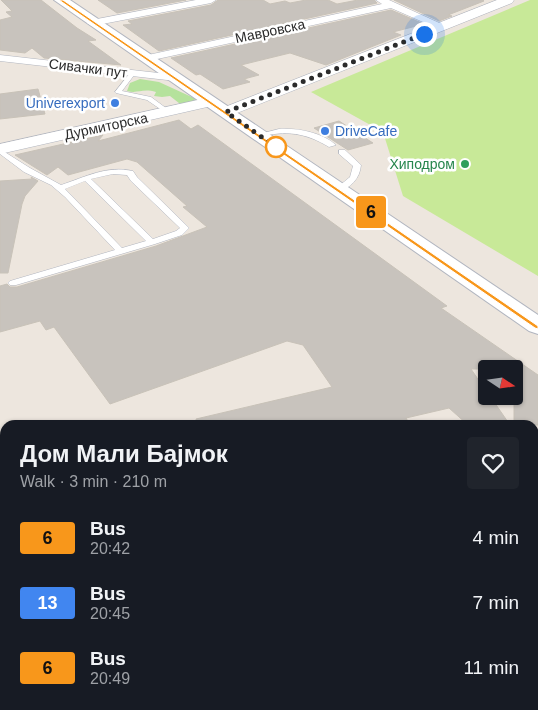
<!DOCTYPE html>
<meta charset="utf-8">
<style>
body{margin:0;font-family:Helvetica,sans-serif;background:#20242c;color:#f1f3f6;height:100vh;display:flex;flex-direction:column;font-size:19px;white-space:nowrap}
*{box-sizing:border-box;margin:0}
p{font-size:16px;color:#9ea1a6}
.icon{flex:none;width:28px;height:28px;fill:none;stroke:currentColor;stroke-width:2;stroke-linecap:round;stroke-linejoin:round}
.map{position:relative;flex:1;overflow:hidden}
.details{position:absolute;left:0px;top:420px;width:539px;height:290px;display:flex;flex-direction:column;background:#171b24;border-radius:15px 15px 0 0;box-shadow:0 1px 4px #0004}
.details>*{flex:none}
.badge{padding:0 10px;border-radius:4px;font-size:18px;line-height:32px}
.needle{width:32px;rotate:103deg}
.controls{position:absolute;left:478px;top:360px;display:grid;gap:10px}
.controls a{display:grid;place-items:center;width:45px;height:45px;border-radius:5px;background:#171b24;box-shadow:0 1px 4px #0004;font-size:25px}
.you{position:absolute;width:25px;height:25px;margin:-12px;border:4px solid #fff;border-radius:50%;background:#1a73e8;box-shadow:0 0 0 8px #1a73e833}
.map>.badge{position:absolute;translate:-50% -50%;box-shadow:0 0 0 2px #fff}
.round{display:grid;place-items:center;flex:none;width:52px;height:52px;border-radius:5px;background:#20242c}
.overview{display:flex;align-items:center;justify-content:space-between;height:85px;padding:0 20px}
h1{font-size:24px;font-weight:600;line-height:38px}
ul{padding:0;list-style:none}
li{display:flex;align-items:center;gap:15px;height:65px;padding:0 20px}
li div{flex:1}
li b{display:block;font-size:19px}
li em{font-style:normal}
li .badge{min-width:55px;font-weight:700;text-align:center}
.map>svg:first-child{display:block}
.green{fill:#b5e29c}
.pitch{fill:#c8e998}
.building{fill:#c8c3bd;stroke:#c8c2b8}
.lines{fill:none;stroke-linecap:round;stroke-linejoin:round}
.service-casing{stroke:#b1b5bf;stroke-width:1}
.minor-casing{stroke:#b1b5bf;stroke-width:1}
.tertiary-casing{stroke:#b1b5bf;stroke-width:1}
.secondary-casing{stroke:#b1b5bf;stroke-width:2}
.service{fill:#fff;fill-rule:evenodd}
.minor{fill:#fff;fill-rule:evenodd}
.tertiary{fill:#fff;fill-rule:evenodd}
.secondary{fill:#fff;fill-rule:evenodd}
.line{fill:#f8971b;stroke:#fff}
.walk{stroke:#2b2b2b;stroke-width:5;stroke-dasharray:0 9}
.shop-dot{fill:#3f7fe0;stroke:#fff;stroke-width:2}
.stop-dot{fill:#fff;stroke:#f8971b;stroke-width:2.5}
.leisure-dot{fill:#2e9e5b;stroke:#fff;stroke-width:2}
.labels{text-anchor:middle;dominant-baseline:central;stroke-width:5;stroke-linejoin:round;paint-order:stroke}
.far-street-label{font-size:14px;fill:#2b2b2b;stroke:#fff}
.far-shop-label{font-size:14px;fill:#366cbe;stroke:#fff;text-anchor:end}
.far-leisure-label{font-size:14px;fill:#27864d;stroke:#fff;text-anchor:end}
</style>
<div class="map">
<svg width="538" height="710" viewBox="0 0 538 710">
<rect width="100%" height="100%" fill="#ede6de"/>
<path class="green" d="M140,79l19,3 35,16 2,4 -12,5 -14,-11 -8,1 -8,-1 2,-4c-14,-4 -18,2 -29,-1l3,-8z"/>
<g class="pitch">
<path d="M530,0h8v276l-135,-80 -20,-64 -72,-40z"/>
<path d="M538,582v128h-283l-2,-5h281v-121z"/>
</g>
<g class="building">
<path d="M1,0h40l36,28 19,12 -8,1 33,24 -77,-7 -12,-10 -7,5 -25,-3v-30l12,-3 -6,-5 6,-1z"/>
<path d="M98,0h88l-69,13z"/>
<path d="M218,0h45l7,4 15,-3 5,2 16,-3h22l9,4 21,-4h16l3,3 -218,48 -36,-26 9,-1 -4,-3 83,-16z"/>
<path d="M394,0h89l1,1 -36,14 4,1 -13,5z"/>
<path d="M391,10l33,14 -31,8 8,3 -75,30 -36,-12 -49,12 18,10 -15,4 6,3 -27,7 -23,-15 -4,1 -25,-17z"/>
<path d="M38,89l7,25 -45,5v-25z"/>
<path d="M179,120l12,9 7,-4 249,181 -6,2 97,67v50h-24v-56h-43l15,22v5h4l20,29h-42l-19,-17 -43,10 4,7h-213l-1,-6 136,-32 -29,-42 -16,-4 -177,63 -56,-77 -8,3 -6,-9 -40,11v-46l7,-2 3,3h7l139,-41 51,-19 -24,-20 4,-1 -50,-44 -10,-3 -59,16 -10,-8 -11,8 -32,-20 88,-20 -5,6z"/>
<path d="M339,121l34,22 -25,7 -34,-22z"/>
<path d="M31,177l7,4 -13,15 -3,8 -14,69h-8v-92l32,-2z"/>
</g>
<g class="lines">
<defs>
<g id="service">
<path d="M130,73l5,1 -13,17 29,6 19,14v2h-4l-19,-13 -31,-7 -1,-1z"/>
<path d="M279,129c19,-1 42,3 57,16l-7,2c-23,-14 -43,-17 -70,-10l-3,-2z"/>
<path d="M0,149l30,19 31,17c24,-8 46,-20 72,-14l4,6 52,51 -7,7 -27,9 -139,41h-6l-2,-2 2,-2 105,-31 -50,-53 -14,-12 -27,-13 -24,-18zM113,174l14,1 4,6 49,47 -4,3 -23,8 -62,-60zM85,181l61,60 -24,7 -57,-59z"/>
<path d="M339,150h6l16,15c-1,14 -11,23 -23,27l-4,-2 16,-13 3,-11 -14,-12z"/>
</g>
<g id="minor">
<path d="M196,0h20l-5,3 -119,23 -5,-3 5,-3z"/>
<path d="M376,0h13l59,27 -1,2h-8l-48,-21 -243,53 -6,-3 6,-3 234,-51z"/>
<path d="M0,55l176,20 6,3 -6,3 -176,-20z"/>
</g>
<g id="tertiary">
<path d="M497,0h17l-2,3 -280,112h-12l-2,-3 2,-3z"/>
<path d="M211,97l5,2 3,3 -3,3 -216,49v-10z"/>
</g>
<path id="secondary" d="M54,0h16l468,315v19l-9,-3z"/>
</defs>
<use href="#service" class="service-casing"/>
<use href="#minor" class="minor-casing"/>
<use href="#tertiary" class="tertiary-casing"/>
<use href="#secondary" class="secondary-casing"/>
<use href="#service" class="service"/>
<use href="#minor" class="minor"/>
<use href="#tertiary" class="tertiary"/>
<use href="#secondary" class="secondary"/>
</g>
<path class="line" d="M59,0h4l475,326v3l-3,-1z"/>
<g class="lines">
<path class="walk" d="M276,147l-50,-35 198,-78"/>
</g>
<g class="shop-dot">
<circle cx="115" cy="103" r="5"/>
<circle cx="325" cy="131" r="5"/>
</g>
<circle class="stop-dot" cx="276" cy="147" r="10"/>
<circle class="leisure-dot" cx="465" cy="164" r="5"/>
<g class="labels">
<g class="far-street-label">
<text transform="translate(270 31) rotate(-12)">Мавровска</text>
<text transform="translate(88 68) rotate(7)">Сивачки пут</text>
<text transform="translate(106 126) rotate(-12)">Дурмиторска</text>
</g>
<g class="far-shop-label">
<text x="105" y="103">Univerexport</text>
<text x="335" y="131" text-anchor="start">DriveCafe</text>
</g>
<g class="far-leisure-label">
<text x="455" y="164">Хиподром</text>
</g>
</g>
</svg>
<div class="controls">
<a><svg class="needle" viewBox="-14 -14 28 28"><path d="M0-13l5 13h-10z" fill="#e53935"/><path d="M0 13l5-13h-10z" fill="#9ea1a6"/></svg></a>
</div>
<div class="you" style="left:424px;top:34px"></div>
<b class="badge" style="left:371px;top:212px;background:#f8971b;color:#111">6</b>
<section class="details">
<div class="overview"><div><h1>Дом Мали Бајмок</h1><p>Walk · 3 min · 210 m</p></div><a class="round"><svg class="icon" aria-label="heart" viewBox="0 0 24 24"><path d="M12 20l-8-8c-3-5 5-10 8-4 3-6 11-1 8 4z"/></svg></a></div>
<ul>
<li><span class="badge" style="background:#f8971b;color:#111">6</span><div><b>Bus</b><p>20:42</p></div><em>4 min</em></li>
<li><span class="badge" style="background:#4186f0;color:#fff">13</span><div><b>Bus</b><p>20:45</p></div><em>7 min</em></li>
<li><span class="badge" style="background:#f8971b;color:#111">6</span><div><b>Bus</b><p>20:49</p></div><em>11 min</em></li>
</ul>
</section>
</div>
